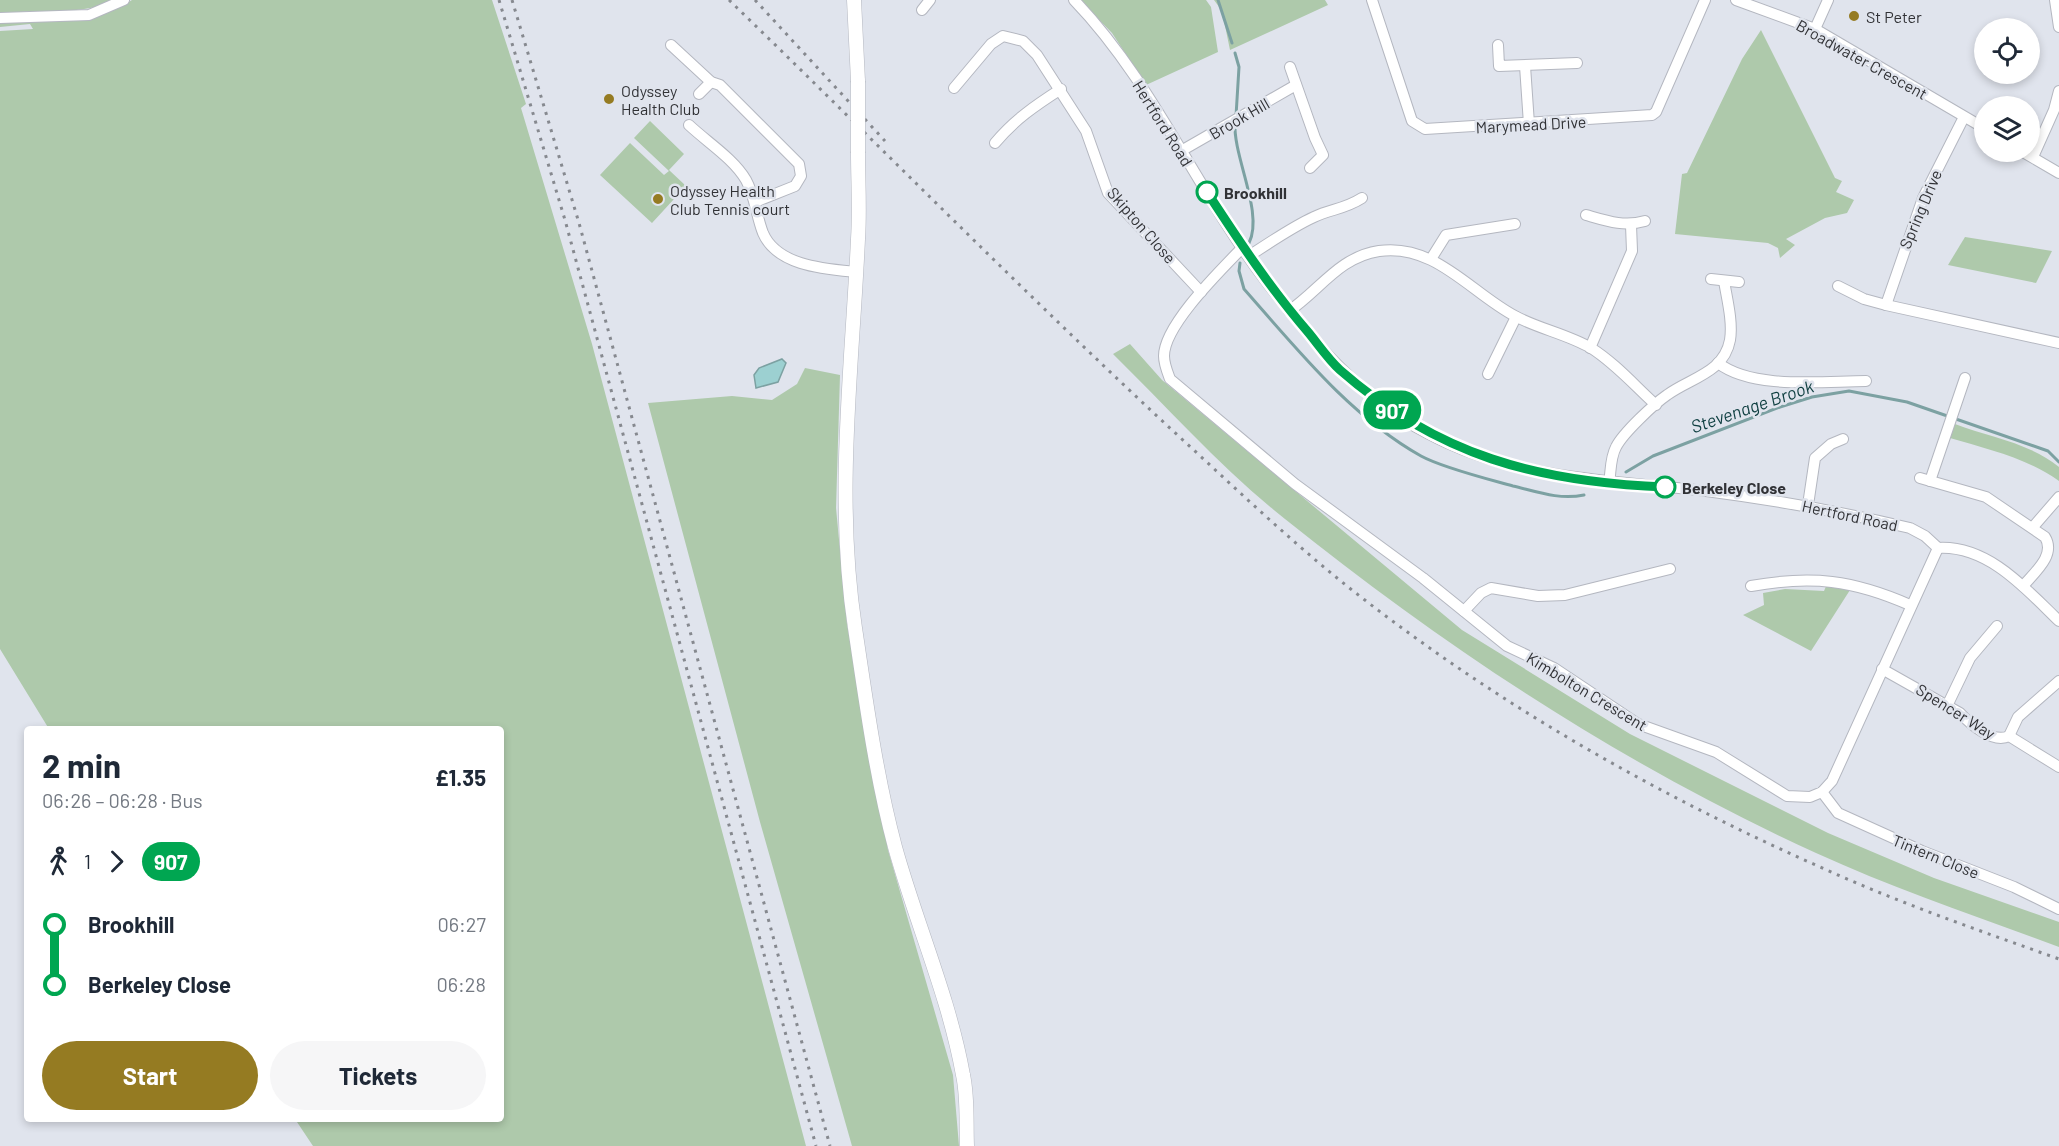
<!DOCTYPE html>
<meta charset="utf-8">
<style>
body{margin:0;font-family:Barlow,sans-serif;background:#f6f6f7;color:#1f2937;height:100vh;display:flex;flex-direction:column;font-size:22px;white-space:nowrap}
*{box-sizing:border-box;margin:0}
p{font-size:20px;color:#747a83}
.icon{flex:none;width:33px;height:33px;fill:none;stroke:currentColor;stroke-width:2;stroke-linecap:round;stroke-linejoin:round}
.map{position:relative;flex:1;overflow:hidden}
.sheet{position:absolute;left:24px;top:726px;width:480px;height:396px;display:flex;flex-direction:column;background:#fff;border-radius:6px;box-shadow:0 3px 9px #0003}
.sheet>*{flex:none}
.badge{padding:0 12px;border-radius:20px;font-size:21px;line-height:39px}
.controls{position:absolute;left:1974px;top:18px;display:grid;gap:12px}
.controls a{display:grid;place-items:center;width:66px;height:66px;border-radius:50%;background:#fff;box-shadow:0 3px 9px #0003;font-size:30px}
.map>.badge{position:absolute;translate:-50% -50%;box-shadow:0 0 0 3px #fff}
.legs{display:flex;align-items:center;gap:9px;height:66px;padding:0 18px;font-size:20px}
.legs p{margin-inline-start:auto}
.summary{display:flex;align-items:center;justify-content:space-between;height:102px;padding:0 18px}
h1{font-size:33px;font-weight:700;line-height:45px}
.primary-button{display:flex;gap:12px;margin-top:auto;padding:12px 18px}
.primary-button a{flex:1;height:69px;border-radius:36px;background:#957b22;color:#fff;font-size:24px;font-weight:700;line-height:69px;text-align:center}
.primary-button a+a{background:#f6f6f7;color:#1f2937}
ul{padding:0 18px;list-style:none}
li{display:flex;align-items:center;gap:21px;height:60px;font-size:22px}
li i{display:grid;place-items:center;width:9px;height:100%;margin:0 8px;background:currentColor}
li i::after{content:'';width:15px;height:15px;margin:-8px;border:4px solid;border-radius:50%;background:#fff}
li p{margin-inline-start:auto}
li:first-child i{background:linear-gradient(#0000 50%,currentColor 0)}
li:last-child i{background:linear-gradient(currentColor 50%,#0000 0)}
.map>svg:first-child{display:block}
.green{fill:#aec9ab}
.water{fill:#9cd0d1;stroke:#7ca1a2;stroke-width:1.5}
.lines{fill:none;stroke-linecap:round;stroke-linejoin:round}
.stream{stroke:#7ca1a2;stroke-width:3}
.minor-casing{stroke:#b4b7c0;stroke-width:12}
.major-casing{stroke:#b4b7c0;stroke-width:15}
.minor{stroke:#fff;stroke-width:10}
.major{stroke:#fff;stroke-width:14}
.rail{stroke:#86898f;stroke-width:3;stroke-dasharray:3 6;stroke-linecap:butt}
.major-bridge-casing{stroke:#b4b7c0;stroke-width:15;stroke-linecap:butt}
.major-bridge{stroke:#fff;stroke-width:14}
.line-1-casing{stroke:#fff;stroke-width:14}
.line-1{stroke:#00a651;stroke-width:9}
.poi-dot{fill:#957b22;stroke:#e0e4ed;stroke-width:2}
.stop-1-dot{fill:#fff;stroke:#00a651;stroke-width:3}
.labels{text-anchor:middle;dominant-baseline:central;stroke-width:5;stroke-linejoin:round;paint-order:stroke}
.poi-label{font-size:16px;fill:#313236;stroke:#e0e4ed;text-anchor:start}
.street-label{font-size:16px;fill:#313236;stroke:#e0e4ed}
.stop-label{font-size:16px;font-weight:bold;fill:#313236;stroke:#e0e4ed;text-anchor:start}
.water-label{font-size:18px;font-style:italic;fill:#0f3f41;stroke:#e0e4ed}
</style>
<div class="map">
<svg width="2059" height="1146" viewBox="0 0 2059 1146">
<rect width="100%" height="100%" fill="#e0e4ed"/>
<g class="green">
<path d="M0,0h116c-44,18 -71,7 -116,14z"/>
<path d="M132,0h360l34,104 -5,4 71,236 214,802h-493l-18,-27h206v-390h-452l-49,-80v-618l33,-2 -3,-5 -30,3v-5c48,-3 89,6 132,-22z"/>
<path d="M1080,0h126l5,7 7,45 -72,33 -34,-52z"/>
<path d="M1214,0h111l3,5 -98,45 -8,-39z"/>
<path d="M1761,30l74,148 7,3 -6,11 18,8 -7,13 -22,5 -39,21 9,6 -15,13 -2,-10 -10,-5 -93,-9 7,-60 5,-1 55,-114z"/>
<path d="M650,121l34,33 -15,16 17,16 -34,37 -52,-48 30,-32 34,32 5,-4 -35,-33z"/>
<path d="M1965,237l87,14 -16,32 -88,-18z"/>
<path d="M1130,344l32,36 300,250 168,104 198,99 106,45 125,44v25c-81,-30 -164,-58 -243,-94 -191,-87 -368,-203 -531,-334 -62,-49 -116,-110 -172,-165z"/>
<path d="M805,368l35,7 -4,133 11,116 41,226 65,225 6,71h-107l-92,-324 -112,-419 84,-7 40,4 25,-16z"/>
<path d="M1955,424c34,13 75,19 104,43v14c-32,-23 -72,-32 -109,-43z"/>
<path d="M1827,584l23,6 -39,61 -68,-36 21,-10 -1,-12 22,-4 39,2z"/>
</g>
<path class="water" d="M782,359l4,4 -8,19 -22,6 -2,-13 5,-7z"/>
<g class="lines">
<g class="stream">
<path d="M1218,0l14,43"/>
<path d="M1235,53l4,14 -3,49"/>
<path d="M1235,123c-2,34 29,90 14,120"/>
<path d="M1240,263l-1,8 5,18c53,60 106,127 177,167 22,12 67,23 92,30 25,6 46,14 71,9"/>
<path d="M1626,472l27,-16 127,-49 32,-10 37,-6 58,11 141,49 11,11"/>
</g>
<defs>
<g id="minor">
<path d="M1074,0c80,83 124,194 195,285 44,57 93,114 158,148 87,47 183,47 279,58 69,9 136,21 204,37l15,8 13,12c50,-3 88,41 121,73"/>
<path d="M1372,0l40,121 13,8 227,-14 4,-3 49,-112"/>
<path d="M1736,0l79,29 169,99"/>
<path d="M2055,0l4,27"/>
<path d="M922,10l8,-10"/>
<path d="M0,18l89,-3 35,-15"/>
<path d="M1815,29l13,-29"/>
<path d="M671,45l40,37 9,3 79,79 2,12 -6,10 -40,16"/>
<path d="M1498,45l1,21 78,-3"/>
<path d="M1525,66l4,58"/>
<path d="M1290,67l25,71 8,17 -13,13"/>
<path d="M954,88l37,-44 12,-8 20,5 14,14 49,76 22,62 93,99"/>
<path d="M699,94l12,-12"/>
<path d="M1964,117l-41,81 -37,107 173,38"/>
<path d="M689,125c18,17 45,34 57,55 9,16 10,35 17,53 14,33 62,36 93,39"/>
<path d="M995,143c19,-23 41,-38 66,-54"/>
<path d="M1181,151l115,-66"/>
<path d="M2023,152l36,21"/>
<path d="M2033,157l21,-47 5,-19"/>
<path d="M1586,215c21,6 38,12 59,6"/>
<path d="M1243,247c-22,23 -79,78 -79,109 0,8 3,15 6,23l125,105 128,94 84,68 47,22 84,56 78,28 71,44 23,1 12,-5 10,-11 106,-233"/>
<path d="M1249,256c20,-13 43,-29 65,-39 17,-8 31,-8 48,-19"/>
<path d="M1431,259l15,-24 69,-11"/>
<path d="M1711,279l28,3"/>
<path d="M1838,286l26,13 22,6"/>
<path d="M1289,311c31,-21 50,-54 90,-60 56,-8 92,42 136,65 24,13 52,18 76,32 24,15 44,38 65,57"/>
<path d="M1590,348l42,-97 -1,-26"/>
<path d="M1718,363c35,27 106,18 148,18"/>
<path d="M1488,374l28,-57"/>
<path d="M1920,478l66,19 59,40c11,18 -10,35 -22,49"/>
<path d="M1930,481l35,-103"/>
<path d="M1609,483c2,-11 1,-25 7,-36 7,-14 38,-43 51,-52 23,-17 57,-22 63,-55 3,-18 -3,-41 -6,-59"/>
<path d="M1808,505l7,-47 16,-14 12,-5"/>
<path d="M2033,527l26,-30"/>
<path d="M1751,586c61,-11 102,-6 159,19"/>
<path d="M1464,611l17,-18 10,-5 47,8 27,-1 105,-26"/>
<path d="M1882,669l78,44c10,11 33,31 49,23l50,31"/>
<path d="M1947,706l23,-48 27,-32"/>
<path d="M2009,736l9,-19 41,-36"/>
<path d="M1822,792l16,21 84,38 92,36 45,22"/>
</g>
<g id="major">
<path d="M854,0l4,81"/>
<path d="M858,153c0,28 2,57 0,86 -6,130 -23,259 -3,389 11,73 21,148 40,219 21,76 54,150 68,228 5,23 3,48 4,71"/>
</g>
</defs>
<use href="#minor" class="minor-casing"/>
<use href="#major" class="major-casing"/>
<use href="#minor" class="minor"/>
<use href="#major" class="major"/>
<g class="rail">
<path d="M499,0l66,220 251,926"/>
<path d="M512,0l67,223 251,923"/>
<path d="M729,0c148,143 292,290 443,430 59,54 117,110 180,160 142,112 301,203 466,276 78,36 160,64 241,93"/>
<path d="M755,0l130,141"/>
</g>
<defs>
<path id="major-bridge" d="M858,153v-72"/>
</defs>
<use href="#major-bridge" class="major-bridge-casing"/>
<use href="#major-bridge" class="major-bridge"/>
</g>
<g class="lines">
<defs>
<path id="line-1" d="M1207,192c32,49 63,96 101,140 10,12 20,27 32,38 98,86 198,112 325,117"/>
</defs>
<use href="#line-1" class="line-1-casing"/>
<use href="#line-1" class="line-1"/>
</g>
<g class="poi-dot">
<circle cx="1854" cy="16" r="6"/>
<circle cx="609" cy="99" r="6"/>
<circle cx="658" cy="199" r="6"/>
</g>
<g class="stop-1-dot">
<circle cx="1207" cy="192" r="10"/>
<circle cx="1665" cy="487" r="10"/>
</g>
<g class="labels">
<g class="poi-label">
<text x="1866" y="16">St Peter</text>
<text x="621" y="90">Odyssey<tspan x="621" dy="18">Health Club</tspan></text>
<text x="670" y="190">Odyssey Health<tspan x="670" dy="18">Club Tennis court</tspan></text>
</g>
<g class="street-label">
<text transform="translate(1862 59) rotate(29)">Broadwater Crescent</text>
<text transform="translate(1239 118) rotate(-30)">Brook Hill</text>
<text transform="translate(1163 123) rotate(58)">Hertford Road</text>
<text transform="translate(1531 124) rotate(-3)">Marymead Drive</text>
<text transform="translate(1920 209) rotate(-67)">Spring Drive</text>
<text transform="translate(1142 225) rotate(49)">Skipton Close</text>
<text transform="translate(1850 515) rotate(12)">Hertford Road</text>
<text transform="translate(1587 691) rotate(31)">Kimbolton Crescent</text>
<text transform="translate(1956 711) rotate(32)">Spencer Way</text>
<text transform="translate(1936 856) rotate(22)">Tintern Close</text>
</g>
<g class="stop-label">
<text x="1224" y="192">Brookhill</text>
<text x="1682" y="487">Berkeley Close</text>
</g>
<g class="water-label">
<text transform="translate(1752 406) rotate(-19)">Stevenage Brook</text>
</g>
</g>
</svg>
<div class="controls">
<a><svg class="icon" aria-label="locate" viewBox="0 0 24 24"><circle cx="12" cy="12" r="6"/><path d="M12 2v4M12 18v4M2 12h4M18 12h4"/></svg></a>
<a><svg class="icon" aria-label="layers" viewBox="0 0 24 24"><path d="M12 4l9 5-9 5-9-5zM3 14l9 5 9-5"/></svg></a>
</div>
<b class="badge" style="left:1392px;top:410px;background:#00a651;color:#fff">907</b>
<section class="sheet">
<div class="summary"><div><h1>2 min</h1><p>06:26 – 06:28 · Bus</p></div><b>£1.35</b></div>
<div class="legs"><svg class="icon" aria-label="walk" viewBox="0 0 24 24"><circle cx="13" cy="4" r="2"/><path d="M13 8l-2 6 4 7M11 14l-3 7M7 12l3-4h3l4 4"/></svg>1<svg class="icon" aria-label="forward" viewBox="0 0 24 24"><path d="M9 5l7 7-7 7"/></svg><b class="badge" style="background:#00a651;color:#fff">907</b></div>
<ul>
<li><i style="color:#00a651"></i><b>Brookhill</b><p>06:27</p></li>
<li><i style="color:#00a651"></i><b>Berkeley Close</b><p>06:28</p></li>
</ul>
<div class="primary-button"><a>Start</a><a>Tickets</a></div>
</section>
</div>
